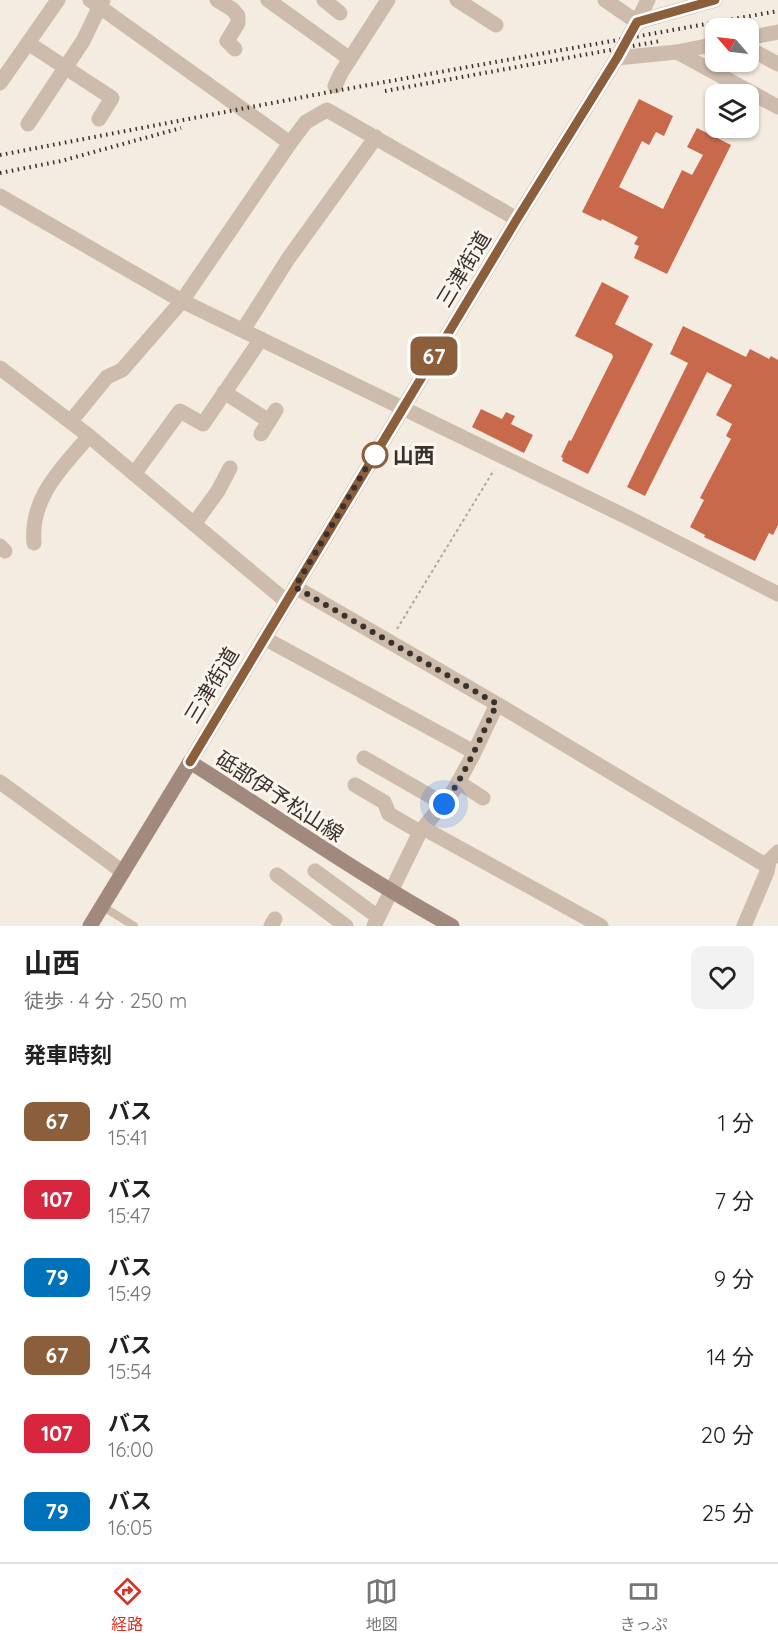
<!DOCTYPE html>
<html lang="ja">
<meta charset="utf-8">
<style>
body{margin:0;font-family:Quicksand,"Noto Sans JP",sans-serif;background:#f2f2f2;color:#222;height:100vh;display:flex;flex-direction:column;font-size:22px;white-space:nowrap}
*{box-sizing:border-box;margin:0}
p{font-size:20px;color:#767676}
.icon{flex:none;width:33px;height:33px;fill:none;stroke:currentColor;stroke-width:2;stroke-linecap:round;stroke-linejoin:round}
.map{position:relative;height:926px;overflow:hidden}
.panel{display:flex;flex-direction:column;background:#fff;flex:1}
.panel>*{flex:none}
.badge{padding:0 12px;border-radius:9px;font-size:21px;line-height:39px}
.needle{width:39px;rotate:298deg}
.fabs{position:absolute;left:705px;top:18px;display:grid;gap:12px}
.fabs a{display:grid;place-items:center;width:54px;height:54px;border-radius:12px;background:#fff;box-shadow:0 2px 4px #0004;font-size:30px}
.you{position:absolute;width:30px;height:30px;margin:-15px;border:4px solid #fff;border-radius:50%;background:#1a73e8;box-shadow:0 0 0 9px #1a73e833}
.map>.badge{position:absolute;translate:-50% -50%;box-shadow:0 0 0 3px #fff}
h2{padding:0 24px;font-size:22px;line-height:54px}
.round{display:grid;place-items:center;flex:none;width:63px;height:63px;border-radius:12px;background:#f2f2f2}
.summary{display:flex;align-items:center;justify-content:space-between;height:102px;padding:0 24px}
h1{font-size:28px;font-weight:700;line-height:45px}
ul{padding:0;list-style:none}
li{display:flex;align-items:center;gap:18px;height:78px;padding:0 24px}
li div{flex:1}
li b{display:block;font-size:22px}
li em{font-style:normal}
li .badge{min-width:66px;font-weight:700;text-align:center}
.dock{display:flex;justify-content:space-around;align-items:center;height:84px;border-top:2px solid #e0e0e0;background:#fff;font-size:16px;color:#767676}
.dock a{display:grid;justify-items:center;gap:3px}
.dock .selected{color:#d93025}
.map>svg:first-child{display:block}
.building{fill:#c8694b}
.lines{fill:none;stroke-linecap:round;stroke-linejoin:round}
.path{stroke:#b9a596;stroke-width:2;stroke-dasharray:3 3;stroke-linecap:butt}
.service{stroke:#cdbbac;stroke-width:8}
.minor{stroke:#cdbbac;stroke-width:15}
.tertiary{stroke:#cdbbac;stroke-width:15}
.secondary{stroke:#a18a7d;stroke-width:15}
.rail{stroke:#3b302b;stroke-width:4;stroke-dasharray:1.5 4.5;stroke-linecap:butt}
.line-casing{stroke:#fff;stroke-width:14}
.line{stroke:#8b5e3c;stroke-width:9}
.walk{stroke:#3b302b;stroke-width:6;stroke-dasharray:0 10.8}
.stop-dot{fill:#fff;stroke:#8b5e3c;stroke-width:3}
.labels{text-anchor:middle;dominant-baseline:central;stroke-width:6;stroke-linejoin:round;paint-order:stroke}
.street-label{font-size:21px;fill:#3b302b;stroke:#fbf5ee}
.stop-label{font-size:21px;font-weight:bold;fill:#3b302b;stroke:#fbf5ee;text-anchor:start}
</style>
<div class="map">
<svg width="778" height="926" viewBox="0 0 778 926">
<rect width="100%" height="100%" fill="#f4ebe1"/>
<g class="building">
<path d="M639,99l34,17 -9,20 -8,-4 -7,13 -7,-4 -23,46 44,22 19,-39 10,5 11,-20 -16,-8 10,-19 34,17 -64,129 -33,-16 5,-12 -5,-2 4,-7 -36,-18 -1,2 -19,-9z"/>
<path d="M602,282l27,14 -14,28 38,20 -65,130 -26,-13 1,-3 -2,-1 8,-17 2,1 42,-84 -1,-3 -37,-18z"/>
<path d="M683,326l63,31 4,-8 19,10 2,-3 7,4v165l-5,10 -4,-2 -14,28 -51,-24 1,-2 -15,-8 14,-27 -4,-2 31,-59 -5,-3 6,-12 -16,-9 16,-30 -25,-13 -62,124 -18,-9 61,-124 -18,-9z"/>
<path d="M481,409l21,10 4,-7 9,4 -4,8 22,11 -9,18 -52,-26z"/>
</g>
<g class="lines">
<path class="path" d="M397,629l97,-159"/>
<path class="service" d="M102,906l32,20"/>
<g class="minor">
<path d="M90,0l200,143 16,-21 21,-12 190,109"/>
<path d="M217,0l15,9 6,7v7l-11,18 8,8"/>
<path d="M268,0l82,59"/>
<path d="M324,0l16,13"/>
<path d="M457,0l39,25"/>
<path d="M637,22l11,-22"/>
<path d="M748,38l30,-6"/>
<path d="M28,43l84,55 -13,21"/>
<path d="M748,48l30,16"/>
<path d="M677,52l101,55"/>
<path d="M617,58l60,-6 39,-8"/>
<path d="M0,83l58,-83"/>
<path d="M335,86l6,-13 47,-73"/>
<path d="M28,124l55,-83 20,-41"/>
<path d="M0,196l182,105 449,218 147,75"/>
<path d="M243,330l45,-71 88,-122"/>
<path d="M0,368l89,68 197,165"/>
<path d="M224,392l45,29"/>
<path d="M71,421l36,-44 15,-7 60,-69 108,-158"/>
<path d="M261,434l15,-24"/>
<path d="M134,474l46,-63 23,13 58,-85"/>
<path d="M194,524l24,-33 12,-23"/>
<path d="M34,543c-4,-46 28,-75 55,-107"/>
<path d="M0,546l5,5"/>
<path d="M295,587l202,117 270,162"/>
<path d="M264,638l210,114"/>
<path d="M364,758l80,46"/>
<path d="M0,782l123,90"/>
<path d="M458,782l25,16"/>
<path d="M355,785l29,17 5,12 31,18"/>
<path d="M423,828l178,98"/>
<path d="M315,871l63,46"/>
<path d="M277,875l69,51"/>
<path d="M271,926l4,-7"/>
<path d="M374,926l46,-94 34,-42 18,-33 25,-53"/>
<path d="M744,926l23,-54 2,-11 9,-9"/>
</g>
<g class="tertiary">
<path d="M605,0l32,22"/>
<path d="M190,762l327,-543 100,-161 20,-36 78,-22"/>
</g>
<path class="secondary" d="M90,926l100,-164c87,55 171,114 262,164"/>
<g class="rail">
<path d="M385,91l275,-50"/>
<path d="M0,155l335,-64 443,-80"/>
<path d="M0,173l61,-12 120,-33"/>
</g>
</g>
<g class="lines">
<defs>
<path id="line" d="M190,762l327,-543 100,-161 20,-36 78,-22"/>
</defs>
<use href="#line" class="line-casing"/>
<use href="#line" class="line"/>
<path class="walk" d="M375,455l3,-7 -83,139 202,117c-17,34 -31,69 -53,100"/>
</g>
<circle class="stop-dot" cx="375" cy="455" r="12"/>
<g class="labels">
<g class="street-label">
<text transform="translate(463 269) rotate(-59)">三津街道</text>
<text transform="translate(211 685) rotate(-59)">三津街道</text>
<text transform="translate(280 796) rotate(33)">砥部伊予松山線</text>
</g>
<g class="stop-label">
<text x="393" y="455">山西</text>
</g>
</g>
</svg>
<div class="fabs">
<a><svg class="needle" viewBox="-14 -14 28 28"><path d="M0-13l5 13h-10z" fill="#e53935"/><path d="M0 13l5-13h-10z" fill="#767676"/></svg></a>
<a><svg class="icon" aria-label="layers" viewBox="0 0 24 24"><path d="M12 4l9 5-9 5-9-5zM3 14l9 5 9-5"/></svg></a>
</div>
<div class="you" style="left:444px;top:804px"></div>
<b class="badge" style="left:434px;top:356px;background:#8b5e3c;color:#fff">67</b>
</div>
<section class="panel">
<div class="summary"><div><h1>山西</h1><p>徒歩 · 4 分 · 250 m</p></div><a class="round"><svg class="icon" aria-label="heart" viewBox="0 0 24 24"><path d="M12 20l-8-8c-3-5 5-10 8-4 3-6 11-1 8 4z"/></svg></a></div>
<h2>発車時刻</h2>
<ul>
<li><span class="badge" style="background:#8b5e3c;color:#fff">67</span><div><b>バス</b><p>15:41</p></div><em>1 分</em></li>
<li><span class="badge" style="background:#d7263d;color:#fff">107</span><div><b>バス</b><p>15:47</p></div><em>7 分</em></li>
<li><span class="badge" style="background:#0072bc;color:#fff">79</span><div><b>バス</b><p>15:49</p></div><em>9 分</em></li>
<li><span class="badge" style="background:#8b5e3c;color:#fff">67</span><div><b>バス</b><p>15:54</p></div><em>14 分</em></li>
<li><span class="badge" style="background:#d7263d;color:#fff">107</span><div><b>バス</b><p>16:00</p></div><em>20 分</em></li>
<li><span class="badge" style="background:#0072bc;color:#fff">79</span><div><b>バス</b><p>16:05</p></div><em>25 分</em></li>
</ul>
</section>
<nav class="dock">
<a class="selected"><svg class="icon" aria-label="directions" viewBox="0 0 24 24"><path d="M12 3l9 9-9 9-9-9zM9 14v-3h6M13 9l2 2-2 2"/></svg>経路</a>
<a><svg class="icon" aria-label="map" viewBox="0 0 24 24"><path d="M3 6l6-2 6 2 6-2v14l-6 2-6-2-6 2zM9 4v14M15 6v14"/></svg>地図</a>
<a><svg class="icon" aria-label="tickets" viewBox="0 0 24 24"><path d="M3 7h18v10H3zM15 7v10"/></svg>きっぷ</a>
</nav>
